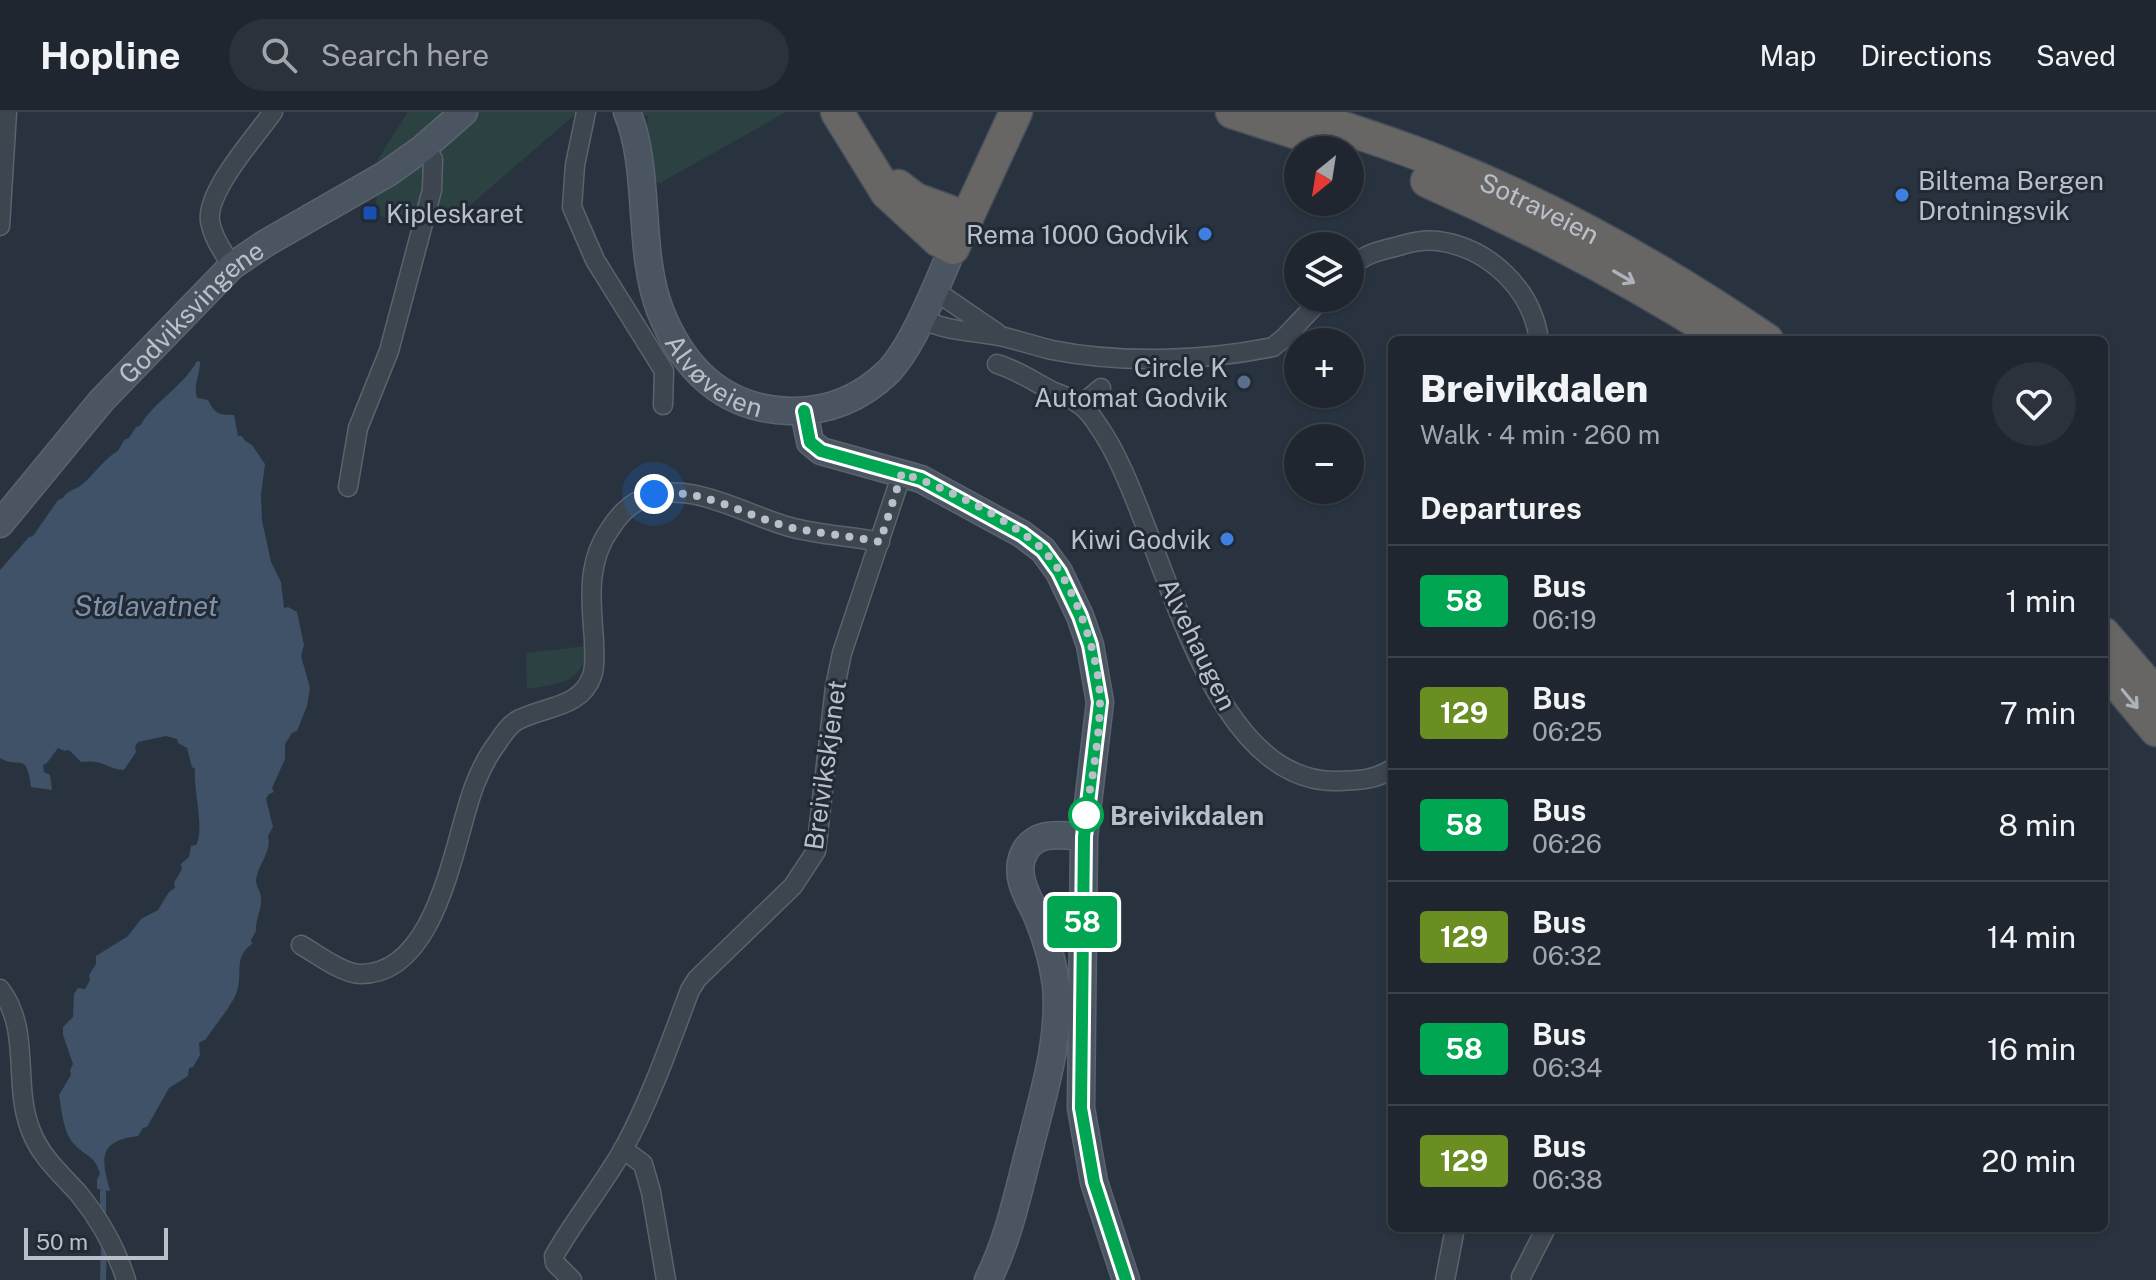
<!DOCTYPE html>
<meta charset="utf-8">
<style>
body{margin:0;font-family:"Public Sans",sans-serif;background:#2c323b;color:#f1f3f6;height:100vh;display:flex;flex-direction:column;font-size:30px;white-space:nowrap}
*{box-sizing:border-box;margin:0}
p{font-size:26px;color:#a1a5aa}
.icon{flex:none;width:44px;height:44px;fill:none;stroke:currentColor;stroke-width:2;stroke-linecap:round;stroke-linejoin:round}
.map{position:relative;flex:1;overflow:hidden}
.panel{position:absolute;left:1388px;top:224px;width:720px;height:896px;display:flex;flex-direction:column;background:#1f262f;border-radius:12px;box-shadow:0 2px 6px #0004,0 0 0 2px #3c434b}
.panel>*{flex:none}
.badge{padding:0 16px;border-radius:6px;font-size:28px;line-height:52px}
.needle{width:52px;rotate:210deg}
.buttons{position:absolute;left:1284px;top:24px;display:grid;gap:16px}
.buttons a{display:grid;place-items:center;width:80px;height:80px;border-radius:50%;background:#1f262f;box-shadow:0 2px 6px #0004,0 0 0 2px #3c434b;font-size:40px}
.scale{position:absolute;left:24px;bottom:20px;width:144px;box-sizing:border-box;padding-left:8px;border:4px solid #b9c0ca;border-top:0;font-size:22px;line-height:28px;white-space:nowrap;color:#b9c0ca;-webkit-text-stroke:6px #212a35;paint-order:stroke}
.you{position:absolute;width:40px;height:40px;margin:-20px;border:6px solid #fff;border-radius:50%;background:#1a73e8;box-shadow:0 0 0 12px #1a73e833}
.map>.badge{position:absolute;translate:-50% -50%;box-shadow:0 0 0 4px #fff}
h2{padding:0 32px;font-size:30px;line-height:72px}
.round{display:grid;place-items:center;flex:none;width:84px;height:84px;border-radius:42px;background:#2c323b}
.headline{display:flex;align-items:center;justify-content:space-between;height:136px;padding:0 32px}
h1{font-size:38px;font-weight:800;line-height:60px}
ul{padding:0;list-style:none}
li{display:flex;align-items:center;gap:24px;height:112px;padding:0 32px;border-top:2px solid #3c434b}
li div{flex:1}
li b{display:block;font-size:30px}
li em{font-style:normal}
li .badge{min-width:88px;font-weight:700;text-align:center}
header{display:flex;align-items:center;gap:48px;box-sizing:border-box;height:112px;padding:0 40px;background:#1f262f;border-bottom:2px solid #3c434b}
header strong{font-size:38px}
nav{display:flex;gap:44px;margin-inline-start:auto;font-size:28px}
.search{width:560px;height:72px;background:#2c323b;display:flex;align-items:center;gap:20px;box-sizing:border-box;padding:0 28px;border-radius:44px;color:#a1a5aa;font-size:30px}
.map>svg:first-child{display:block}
.green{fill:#2c4141}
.water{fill:#405267}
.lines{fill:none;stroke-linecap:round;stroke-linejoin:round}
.stream{stroke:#405267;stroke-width:6}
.minor-casing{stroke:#5a636d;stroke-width:21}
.secondary-casing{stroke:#5a636d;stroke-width:29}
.trunk-casing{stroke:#47505a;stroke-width:35}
.minor{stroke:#3d454f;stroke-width:18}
.secondary{stroke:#4b5562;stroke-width:26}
.trunk{stroke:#686665;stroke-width:32}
.oneway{stroke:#adb2bb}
.line-casing{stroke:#fff;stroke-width:18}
.line{stroke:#00a651;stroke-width:12}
.walk{stroke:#b9c0ca;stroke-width:8;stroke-dasharray:0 14.4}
.shop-dot{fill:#3f7fe0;stroke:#212a35;stroke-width:3}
.transit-dot{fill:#1a4fb4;stroke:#212a35;stroke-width:3}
.service-dot{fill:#5c6f8a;stroke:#212a35;stroke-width:3}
.stop-dot{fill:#fff;stroke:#00a651;stroke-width:4}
.labels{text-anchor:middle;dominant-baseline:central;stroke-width:6;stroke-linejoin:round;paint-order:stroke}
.poi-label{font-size:26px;fill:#b9c0ca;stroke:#212a35;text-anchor:end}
.street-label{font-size:26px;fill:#b9c0ca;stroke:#212a35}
.stop-label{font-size:26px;font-weight:bold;fill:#b9c0ca;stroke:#212a35;text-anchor:start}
.water-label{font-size:28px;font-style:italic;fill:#7d92aa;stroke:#212a35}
</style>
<header>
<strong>Hopline</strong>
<div class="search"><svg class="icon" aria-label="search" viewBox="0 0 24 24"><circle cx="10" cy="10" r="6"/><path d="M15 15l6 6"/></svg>Search here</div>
<nav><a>Map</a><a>Directions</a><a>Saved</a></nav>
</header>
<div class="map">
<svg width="2156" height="1168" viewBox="0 0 2156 1168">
<rect width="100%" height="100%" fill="#29333f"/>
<g class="green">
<path d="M408,0h170l-111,96 -82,10 -9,-5 2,-54z"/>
<path d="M626,0h160l-126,71 -21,-4 9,-63z"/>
<path d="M586,534c0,37 -29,38 -59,43l-1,-36z"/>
</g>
<path class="water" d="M197,249l3,1c0,14 -7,22 -3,36l11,2c7,14 11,15 26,15l4,21h4l2,4 8,5 13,19 -4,31 1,25 9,42 10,20 3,26 4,-1 9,5 7,33 -3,11 9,32 -3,18 -10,25 -5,2 -7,11v15l-13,29 2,4 -5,2 -3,5 7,28 -5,9c4,17 -10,27 -12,44 0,7 5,11 5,18 1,12 -6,22 -5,33l-5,9 1,4c-19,13 -9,29 -15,47 -4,14 -23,35 -31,48l-7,4 1,12 -7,12 -4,1 -1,8 -19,12 -22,39 -4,1 -5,8c-40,5 -37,22 -28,55l-13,-2v-10l3,-5c-4,-18 -15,-18 -25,-29 -12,-12 -13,-34 -16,-50l12,-20 -1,-5 3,-6 -10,-29v-8l10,-10 1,-23 4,-6 7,1 5,-9 -1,-5 7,-11v-8l32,-20 13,-17 17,-9 11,-18 6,-4 -1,-5 8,-14 -1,-5 8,-7 2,-11 5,-1c9,-15 -3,-57 -1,-76l-3,-2 -5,-19 -9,-5 -1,-4 -11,-3 -28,6 -3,5 1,5 -12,18c-19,-1 -18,-11 -43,-8l-12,-12 -5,1 -6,-3 -11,15 -4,2 1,7 6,3 2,15 -21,-3c-5,-37 -10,-17 -31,-29v-188l29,-33 4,-1 25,-36 5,-2c5,-9 14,-8 21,-15 10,-9 22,-26 34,-32l6,-11 5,-2 7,-11 4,-1c15,-26 42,-38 57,-65z"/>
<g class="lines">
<g class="stream">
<path d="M103,1080v24"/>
<path d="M103,1168l1,-36"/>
</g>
<defs>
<g id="minor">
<path d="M586,0l-11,53 -3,42 23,53 69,111 -1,34"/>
<path d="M0,114l7,-114"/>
<path d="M232,154c-9,-14 -19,-28 -22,-45 -4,-30 46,-85 63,-109"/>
<path d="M1350,156c12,-13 28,-17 45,-21 14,-4 28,-8 43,-6 51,7 94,48 101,99"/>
<path d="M934,178l63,43"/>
<path d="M920,206c26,14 56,13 84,19 16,4 32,9 48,13 70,14 151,11 221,-3l12,-10 37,-39"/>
<path d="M997,252c20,6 36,17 55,27 9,4 19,7 27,13 8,5 15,15 20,23 64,91 100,360 241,354 20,-1 34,-1 52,-12"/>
<path d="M1081,293l20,-17"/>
<path d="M348,375l10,-59 31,-77 43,-161 1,-31 -10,-11"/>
<path d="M301,833c16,9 40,28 59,29 79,1 94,-137 115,-190 6,-15 13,-29 23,-42 5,-8 12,-18 20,-22 27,-14 63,-12 74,-44 4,-11 2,-24 2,-36 -3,-39 -8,-77 16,-111 7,-11 17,-23 30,-29 45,-24 105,15 150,27 29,8 60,9 90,15"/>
<path d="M0,877c32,42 12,95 31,142 10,26 30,43 48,63 21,26 37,54 47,86"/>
<path d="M623,1037l20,15 8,28 15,88"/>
<path d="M1521,1165l25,-49"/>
<path d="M572,1168l-17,-17 -1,-7c21,-37 49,-71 70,-108 27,-50 46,-105 66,-158l7,-11 96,-93 23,-35 19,-164 7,-34 60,-180"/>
<path d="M1445,1168l10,-52"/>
</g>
<g id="secondary">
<path id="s1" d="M627,0c24,57 10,138 33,198 23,59 64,99 129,101 39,1 71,-12 99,-39 26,-27 49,-88 65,-124"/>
<path d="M804,299l6,31 11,9 100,28 101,55 21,16 16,22 21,44 10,29 10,57 -16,135 -3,271 13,74 32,98"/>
<path id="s2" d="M0,412l102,-124 130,-134 34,-23 122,-70 35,-25 41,-36"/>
<path d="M988,1168c21,-42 30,-88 42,-133 13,-53 31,-106 26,-162 -3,-22 -9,-44 -17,-64 -8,-21 -24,-40 -17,-63 10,-29 38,-23 62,-21"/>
</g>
<g id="trunk">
<path d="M837,0l50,81 51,47 15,8 63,-136"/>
<path d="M1232,0l84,27"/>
<path id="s3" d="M1294,0c49,16 98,31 145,50 116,46 225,108 328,178"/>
<path d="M1427,69c104,46 203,98 299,159"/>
<path d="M898,74l17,13 52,19"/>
<path d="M2104,522l52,60"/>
<path d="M2104,556l52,62"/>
</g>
</defs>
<use href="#minor" class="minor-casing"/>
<use href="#secondary" class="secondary-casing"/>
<use href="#trunk" class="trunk-casing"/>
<use href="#minor" class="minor"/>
<use href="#secondary" class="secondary"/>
<use href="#trunk" class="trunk"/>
</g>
<defs><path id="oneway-shaft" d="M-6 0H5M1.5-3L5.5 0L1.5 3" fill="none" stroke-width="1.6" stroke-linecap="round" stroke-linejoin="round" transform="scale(2)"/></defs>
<g class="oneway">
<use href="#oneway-shaft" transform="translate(1624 165) rotate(30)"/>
<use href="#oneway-shaft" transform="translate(2130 587) rotate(50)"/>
</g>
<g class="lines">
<defs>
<path id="line" d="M804,299l6,31 11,9 100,28 101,55 21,16 16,22 21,44 10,29 10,57 -16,135 -3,271 13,74 32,98"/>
</defs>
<use href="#line" class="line-casing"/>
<use href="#line" class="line"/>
<path class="walk" d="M654,382c50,-7 92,23 139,34 28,6 58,8 87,14l22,-69c44,15 104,44 139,75 32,30 59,109 59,152 0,25 -4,54 -8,79 -2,12 -6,24 -6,36"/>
</g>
<g class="shop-dot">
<circle cx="1902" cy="83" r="8"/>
<circle cx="1205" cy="122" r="8"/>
<circle cx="1227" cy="427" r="8"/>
</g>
<rect class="transit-dot" x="362" y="93" width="16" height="16" rx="4"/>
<circle class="service-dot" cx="1244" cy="270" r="8"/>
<circle class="stop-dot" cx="1086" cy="703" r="16"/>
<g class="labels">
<g class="poi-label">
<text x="1918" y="68" text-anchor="start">Biltema Bergen<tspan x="1918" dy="30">Drotningsvik</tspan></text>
<text x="386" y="101" text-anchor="start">Kipleskaret</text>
<text x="1189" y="122">Rema 1000 Godvik</text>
<text x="1228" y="255">Circle K<tspan x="1228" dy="30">Automat Godvik</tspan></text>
<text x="1211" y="427">Kiwi Godvik</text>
</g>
<g class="street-label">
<text stroke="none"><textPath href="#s3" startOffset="264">Sotraveien</textPath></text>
<text stroke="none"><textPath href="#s2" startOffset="286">Godviksvingene</textPath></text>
<text stroke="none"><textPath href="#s1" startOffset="290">Alvøveien</textPath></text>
<text transform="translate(1198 532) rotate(64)">Alvehaugen</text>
<text transform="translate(825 653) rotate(-82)">Breivikskjenet</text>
</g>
<g class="stop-label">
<text x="1110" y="703">Breivikdalen</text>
</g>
<g class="water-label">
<text x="146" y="493">Stølavatnet</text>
</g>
</g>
</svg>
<div class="buttons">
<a><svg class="needle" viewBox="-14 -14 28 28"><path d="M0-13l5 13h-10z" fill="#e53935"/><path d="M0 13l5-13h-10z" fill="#a1a5aa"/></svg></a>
<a><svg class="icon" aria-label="layers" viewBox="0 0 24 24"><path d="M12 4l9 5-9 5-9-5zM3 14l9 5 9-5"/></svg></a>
<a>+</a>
<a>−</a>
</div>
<div class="scale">50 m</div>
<div class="you" style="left:654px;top:382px"></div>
<b class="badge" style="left:1082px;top:810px;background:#00a651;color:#fff">58</b>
<section class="panel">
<div class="headline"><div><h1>Breivikdalen</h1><p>Walk · 4 min · 260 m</p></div><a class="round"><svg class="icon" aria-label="heart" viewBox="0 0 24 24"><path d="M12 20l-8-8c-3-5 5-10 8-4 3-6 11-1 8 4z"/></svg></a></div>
<h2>Departures</h2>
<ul>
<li><span class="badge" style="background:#00a651;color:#fff">58</span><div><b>Bus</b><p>06:19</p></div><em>1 min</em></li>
<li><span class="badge" style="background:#6b8e23;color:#fff">129</span><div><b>Bus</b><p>06:25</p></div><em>7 min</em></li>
<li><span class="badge" style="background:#00a651;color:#fff">58</span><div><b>Bus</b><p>06:26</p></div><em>8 min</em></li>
<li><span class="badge" style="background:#6b8e23;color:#fff">129</span><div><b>Bus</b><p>06:32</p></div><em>14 min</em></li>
<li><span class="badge" style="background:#00a651;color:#fff">58</span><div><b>Bus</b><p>06:34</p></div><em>16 min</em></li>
<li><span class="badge" style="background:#6b8e23;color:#fff">129</span><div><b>Bus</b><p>06:38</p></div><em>20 min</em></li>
</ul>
</section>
</div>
